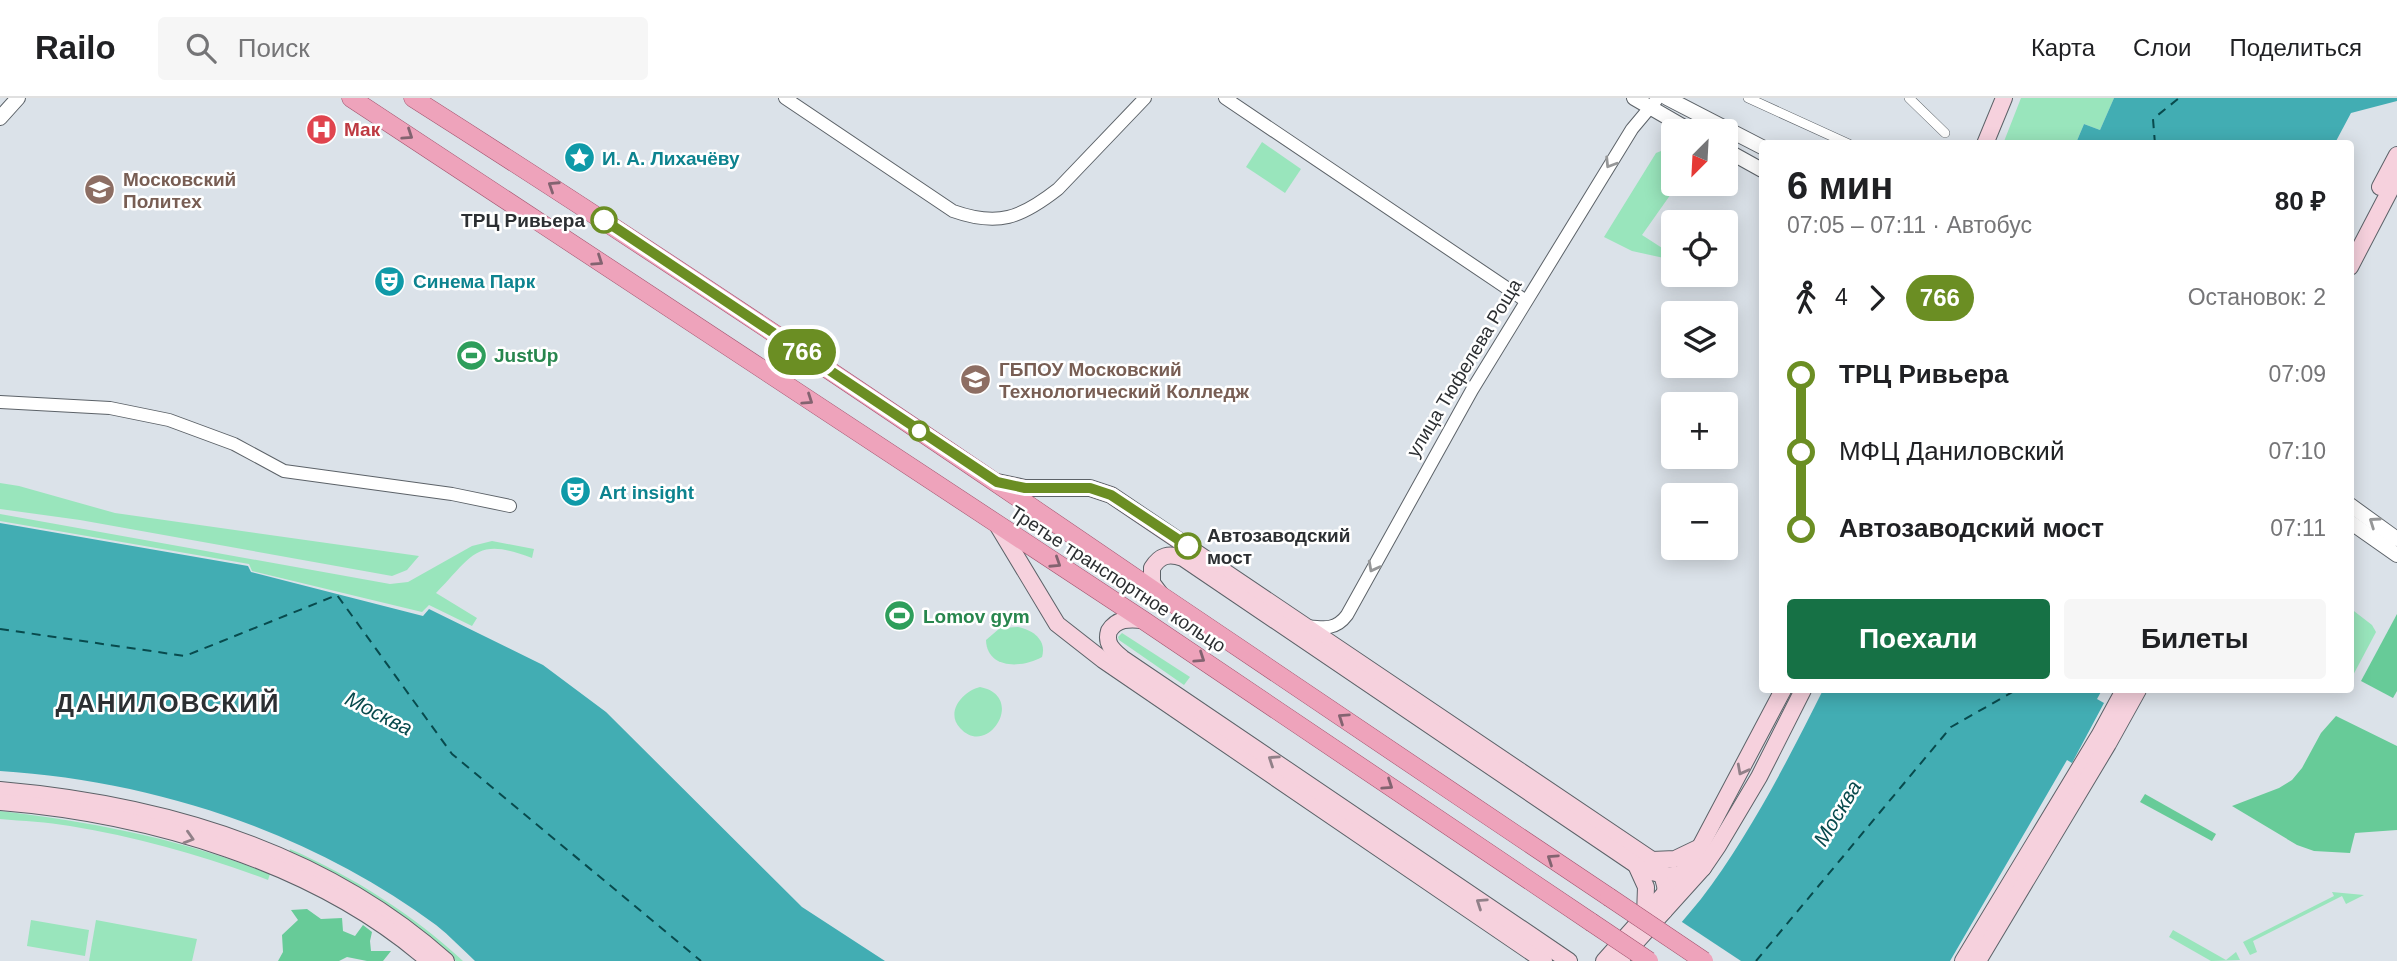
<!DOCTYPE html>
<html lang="ru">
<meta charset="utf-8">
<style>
body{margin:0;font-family:Helvetica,sans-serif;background:#f6f6f6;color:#202124;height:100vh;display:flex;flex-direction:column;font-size:26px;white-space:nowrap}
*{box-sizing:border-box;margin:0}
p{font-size:23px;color:#757577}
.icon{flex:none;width:38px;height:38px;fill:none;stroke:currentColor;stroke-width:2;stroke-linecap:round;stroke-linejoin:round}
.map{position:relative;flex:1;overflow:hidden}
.side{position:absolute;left:1759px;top:42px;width:595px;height:553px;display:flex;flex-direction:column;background:#fff;border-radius:7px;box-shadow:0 4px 18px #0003}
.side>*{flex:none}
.badge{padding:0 14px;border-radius:23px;font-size:24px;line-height:46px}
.needle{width:46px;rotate:204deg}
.tools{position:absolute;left:1661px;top:21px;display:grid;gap:14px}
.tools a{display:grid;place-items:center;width:77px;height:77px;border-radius:7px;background:#fff;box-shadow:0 4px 18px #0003;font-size:35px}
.map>.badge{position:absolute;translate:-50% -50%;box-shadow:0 0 0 4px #fff}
.legs{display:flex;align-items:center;gap:10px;height:77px;padding:0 28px;font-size:23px}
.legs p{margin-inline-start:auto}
.summary{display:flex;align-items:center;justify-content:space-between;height:119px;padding:0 28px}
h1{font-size:38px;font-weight:600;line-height:52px}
.primary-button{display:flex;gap:14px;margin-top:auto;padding:14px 28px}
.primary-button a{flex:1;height:80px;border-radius:7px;background:#167145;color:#fff;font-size:28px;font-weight:600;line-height:80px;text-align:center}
.primary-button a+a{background:#f6f6f6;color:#202124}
ul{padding:0 28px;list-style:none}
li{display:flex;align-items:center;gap:24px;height:77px;font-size:26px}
li i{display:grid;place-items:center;width:10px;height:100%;margin:0 9px;background:currentColor}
li i::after{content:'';width:18px;height:18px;margin:-9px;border:5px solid;border-radius:50%;background:#fff}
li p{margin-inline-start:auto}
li:first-child i{background:linear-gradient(#0000 50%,currentColor 0)}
li:last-child i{background:linear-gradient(currentColor 50%,#0000 0)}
header{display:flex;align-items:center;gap:42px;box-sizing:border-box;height:98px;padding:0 35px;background:#fff;border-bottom:2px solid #e0e0e0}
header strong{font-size:33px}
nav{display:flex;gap:38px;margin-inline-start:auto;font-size:24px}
.search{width:490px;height:63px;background:#f6f6f6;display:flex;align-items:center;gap:18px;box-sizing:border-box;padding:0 24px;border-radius:7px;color:#757577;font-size:26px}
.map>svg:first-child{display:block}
.green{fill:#99e5bc}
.forest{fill:#67cb98}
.water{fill:#42adb3}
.pier{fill:#dbe2e9}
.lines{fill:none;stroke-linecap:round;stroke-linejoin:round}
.ferry{stroke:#084a4d;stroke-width:2;stroke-dasharray:9 7;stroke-linecap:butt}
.pedestrian-casing{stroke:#5c6268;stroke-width:10}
.minor-casing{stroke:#5c6268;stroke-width:14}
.tertiary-casing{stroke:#5c6268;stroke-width:16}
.secondary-casing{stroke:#5c6268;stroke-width:18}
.primary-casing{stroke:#a2536e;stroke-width:19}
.pedestrian{stroke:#fff;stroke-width:9}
.minor{stroke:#fff;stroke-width:12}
.tertiary{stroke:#fff;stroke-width:14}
.secondary{stroke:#f6d1dd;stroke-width:16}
.primary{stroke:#eea3bb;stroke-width:18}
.primary-bridge-casing{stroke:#a2536e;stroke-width:19;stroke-linecap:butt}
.primary-bridge{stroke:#eea3bb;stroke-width:18}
.oneway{stroke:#836370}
.oneway2{stroke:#969798}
.oneway3{stroke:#918088}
.line-1-casing{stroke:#fff;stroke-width:16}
.line-1{stroke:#6b8e23;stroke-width:10}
.stop-1-dot{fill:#fff;stroke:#6b8e23;stroke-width:3.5}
.labels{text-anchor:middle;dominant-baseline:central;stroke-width:5;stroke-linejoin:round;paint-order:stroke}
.health-label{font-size:19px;font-weight:bold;fill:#be3a42;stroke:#fff;text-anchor:start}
.culture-label{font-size:19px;font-weight:bold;fill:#0d838f;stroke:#fff;text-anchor:start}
.education-label{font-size:19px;font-weight:bold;fill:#785e54;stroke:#fff;text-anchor:start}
.stop-label{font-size:19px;font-weight:bold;fill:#2c2f32;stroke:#fff;text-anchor:end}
.leisure-label{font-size:19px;font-weight:bold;fill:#27864d;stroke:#fff;text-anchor:start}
.street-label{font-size:19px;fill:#2c2f32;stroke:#fff}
.water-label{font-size:21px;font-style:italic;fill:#084a4d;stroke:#fff}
.district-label{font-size:26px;font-weight:bold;letter-spacing:2px;fill:#2c2f32;stroke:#fff}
</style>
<header>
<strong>Railo</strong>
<div class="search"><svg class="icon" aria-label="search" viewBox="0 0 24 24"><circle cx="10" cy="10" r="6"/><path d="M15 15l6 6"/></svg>Поиск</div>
<nav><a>Карта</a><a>Слои</a><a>Поделиться</a></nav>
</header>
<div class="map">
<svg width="2397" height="863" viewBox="0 0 2397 863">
<rect width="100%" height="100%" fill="#dbe2e9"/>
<g class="green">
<path d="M2021,0h93l-14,32 -16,-6 -8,19 -73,1z"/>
<path d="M1262,44l39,27 -16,24 -39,-26z"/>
<path d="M1666,51l7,5v30h5l-36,51 31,20v5l-41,-9 -28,-14 52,-84z"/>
<path d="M0,385l19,3 96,27 304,43 -12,14 -15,6 -312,-56 -80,-11z"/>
<path d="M0,416l390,70 18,-2 64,-36 20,-5 42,8 -2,9c-57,-22 -59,-2 -96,35l41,25 -5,8 -43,-21 -7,7 -170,-41 -3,-7 -249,-43z"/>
<path d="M2350,510l22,17 4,7 -26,49z"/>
<path d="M1018,529c15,3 29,13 24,30 -19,11 -55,13 -56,-17l14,-12z"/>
<path d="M1122,535l68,44 -6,8 -65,-45 -1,-3z"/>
<path d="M980,589c47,9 8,72 -20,41 -15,-16 3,-37 20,-41z"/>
<path d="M0,713c94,11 181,28 270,63l-2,6c-64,-24 -130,-43 -198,-54 -23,-4 -47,-5 -70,-7z"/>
<path d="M290,751c64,28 122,65 173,112h-7l-27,-24 -31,-24 -109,-59z"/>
<path d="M2332,794l32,3 -18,9 -4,-8 -89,45 4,11 -7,3 -7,-13 91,-46z"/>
<path d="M31,822l58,10 -4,26 -58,-10z"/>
<path d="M96,822l101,19 -5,22h-103z"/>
<path d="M2173,832l53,30 10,-8 4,8 -29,1 -42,-24z"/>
</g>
<g class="forest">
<path d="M2397,516v77l-4,7 -32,-17z"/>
<path d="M2336,618l61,30v84l-42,3 -5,20 -36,-2 -17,-6 -65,-39 47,-18 13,-8 10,-12 19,-35z"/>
<path d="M2145,696l71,40 -4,7 -72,-39z"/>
<path d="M307,811l14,10 21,-1 1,13 12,5 8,-11 9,7 -2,9 1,10h20l-8,10h-16l-20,-4 -8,4h-61l5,-9 -1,-17 16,-15 -7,-10z"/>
</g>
<g class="water">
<path d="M2114,0h283v3l-46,12 -16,30h-259l8,-19 16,6z"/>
<path d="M0,425l248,43 3,6 172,44 6,-7 114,56 63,47 196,195 83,54h-410c-13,-12 -25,-25 -39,-36 -125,-93 -281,-144 -436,-154z"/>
<path d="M1823,592h279l-5,9 7,4 -32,60 -5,-3 -117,201h-301c17,-21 35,-41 52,-62 48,-63 87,-139 122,-209z"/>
</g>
<path class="pier" d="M1679,822l62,41h-96z"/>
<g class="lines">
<g class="ferry">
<path d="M2155,46l-2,-25 26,-21"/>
<path d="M0,531l185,27 152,-61 115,159 249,207"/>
<path d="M1756,863l195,-234 65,-37"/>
</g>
<defs>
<g id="pedestrian">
<path d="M1748,0l101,46"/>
<path d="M1909,0l36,35"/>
</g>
<g id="minor">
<path d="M785,0l168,113c45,16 68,7 105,-22l87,-91"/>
<path d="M1225,0l301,203"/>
<path d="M0,304l110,6 59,12 65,24 50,27 168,23 58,12"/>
<path d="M1307,528c17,2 29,4 40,-11l125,-225 160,-261 26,-31"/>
</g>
<g id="tertiary">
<path d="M1634,0l57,33"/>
<path d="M1667,0l95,49"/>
<path d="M0,20l18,-20"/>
<path d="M1726,52l36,20"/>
<path d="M2350,407l47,34"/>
<path d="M2350,424l47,33"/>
</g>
<g id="secondary">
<path d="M1985,46l19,-46"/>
<path d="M2380,89l17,-32"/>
<path d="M2350,169l47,-90"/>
<path d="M997,384l28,6h65l21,7 541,365c14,14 16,32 12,51"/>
<path d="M998,428l59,98 46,36 441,301"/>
<path d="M1161,497l-9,-12v-15c8,-13 17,-15 31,-10l453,307c26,14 40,12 67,3"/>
<path d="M1143,522c-14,-1 -26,-2 -34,11 -4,13 4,19 13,27l447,303"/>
<path d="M0,692c161,14 323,61 446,171"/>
<path d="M0,704c148,12 316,60 429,159"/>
<path d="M1652,762l23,-1 23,-11"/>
<path d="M1636,767l10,22 -1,28"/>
<path d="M1604,863l77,-86 19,-28 83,-157"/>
<path d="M1619,863l84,-93 15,-22 41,-69 44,-87"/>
<path d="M1963,863l136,-225 25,-46"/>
<path d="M1978,863l130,-217 30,-54"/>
</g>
<g id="primary">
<path d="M351,0l792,522 448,302"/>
<path d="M413,0c252,160 499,327 746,496 149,102 300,202 450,303"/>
</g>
</defs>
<use href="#pedestrian" class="pedestrian-casing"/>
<use href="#minor" class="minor-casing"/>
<use href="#tertiary" class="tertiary-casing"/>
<use href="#secondary" class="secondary-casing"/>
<use href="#primary" class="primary-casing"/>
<use href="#pedestrian" class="pedestrian"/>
<use href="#minor" class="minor"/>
<use href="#tertiary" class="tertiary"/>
<use href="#secondary" class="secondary"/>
<use href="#primary" class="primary"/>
<defs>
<g id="primary-bridge">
<path d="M1609,799l95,64"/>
<path d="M1591,824l58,39"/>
</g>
</defs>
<use href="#primary-bridge" class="primary-bridge-casing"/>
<use href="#primary-bridge" class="primary-bridge"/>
</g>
<defs><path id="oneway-chevron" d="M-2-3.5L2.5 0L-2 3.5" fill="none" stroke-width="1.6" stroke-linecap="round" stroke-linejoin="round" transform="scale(1.75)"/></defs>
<g class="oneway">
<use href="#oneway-chevron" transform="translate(408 37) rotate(34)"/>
<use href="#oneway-chevron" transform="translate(553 88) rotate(-147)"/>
<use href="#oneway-chevron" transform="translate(598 163) rotate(34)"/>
<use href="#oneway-chevron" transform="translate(808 302) rotate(34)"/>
<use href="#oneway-chevron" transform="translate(1056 465) rotate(33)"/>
<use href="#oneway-chevron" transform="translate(1200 560) rotate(34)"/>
<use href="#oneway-chevron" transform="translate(1343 620) rotate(-146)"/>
<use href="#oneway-chevron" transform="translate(1388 687) rotate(34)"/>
<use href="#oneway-chevron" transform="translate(1552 761) rotate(-146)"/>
</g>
<g class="oneway2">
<use href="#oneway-chevron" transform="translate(1610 65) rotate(122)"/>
<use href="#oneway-chevron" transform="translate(2374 424) rotate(-145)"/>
<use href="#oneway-chevron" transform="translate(1373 469) rotate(118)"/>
</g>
<g class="oneway3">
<use href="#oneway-chevron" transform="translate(1273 662) rotate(-146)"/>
<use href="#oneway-chevron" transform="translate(1742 672) rotate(118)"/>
<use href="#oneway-chevron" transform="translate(189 740) rotate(17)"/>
<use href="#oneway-chevron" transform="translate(1481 805) rotate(-146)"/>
</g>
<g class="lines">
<defs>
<path id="line-1" d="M604,122l393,262 28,6h65l21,7 77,51"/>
</defs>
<use href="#line-1" class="line-1-casing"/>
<use href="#line-1" class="line-1"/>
</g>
<defs>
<symbol id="hospital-disc" viewBox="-11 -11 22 22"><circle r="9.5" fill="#e0444e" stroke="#fff"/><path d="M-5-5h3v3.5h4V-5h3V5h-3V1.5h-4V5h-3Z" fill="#fff"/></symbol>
<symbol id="sight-disc" viewBox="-11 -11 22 22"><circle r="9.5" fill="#0f9aa8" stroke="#fff"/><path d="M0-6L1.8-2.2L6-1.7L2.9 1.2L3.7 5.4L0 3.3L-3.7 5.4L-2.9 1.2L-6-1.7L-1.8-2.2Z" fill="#fff"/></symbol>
<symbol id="university-disc" viewBox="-11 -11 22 22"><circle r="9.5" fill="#8d6e63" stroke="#fff"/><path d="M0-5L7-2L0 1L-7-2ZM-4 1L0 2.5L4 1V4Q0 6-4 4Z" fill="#fff"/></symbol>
<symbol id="theatre-disc" viewBox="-11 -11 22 22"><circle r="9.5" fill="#0f9aa8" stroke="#fff"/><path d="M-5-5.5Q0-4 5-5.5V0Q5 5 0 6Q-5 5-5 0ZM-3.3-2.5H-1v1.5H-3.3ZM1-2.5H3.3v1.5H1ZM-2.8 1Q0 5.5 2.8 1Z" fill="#fff"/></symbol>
<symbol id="stadium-disc" viewBox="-11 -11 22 22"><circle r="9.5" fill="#2e9e5b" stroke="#fff"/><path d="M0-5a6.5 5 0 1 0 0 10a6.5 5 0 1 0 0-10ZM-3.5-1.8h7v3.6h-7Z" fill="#fff"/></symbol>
</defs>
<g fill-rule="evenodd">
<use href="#hospital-disc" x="304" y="14" width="35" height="35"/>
<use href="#sight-disc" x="562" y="42" width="35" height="35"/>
<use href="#university-disc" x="82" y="74" width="35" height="35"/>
<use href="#theatre-disc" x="372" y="166" width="35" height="35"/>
<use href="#stadium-disc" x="454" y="240" width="35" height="35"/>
<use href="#university-disc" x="958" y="264" width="35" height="35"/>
<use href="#theatre-disc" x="558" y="376" width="35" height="35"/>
<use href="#stadium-disc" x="882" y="500" width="35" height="35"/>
</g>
<g class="stop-1-dot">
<circle cx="604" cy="122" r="12"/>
<circle cx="919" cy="333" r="9"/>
<circle cx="1188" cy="448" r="12"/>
</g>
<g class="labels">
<g class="health-label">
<text x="344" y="31">Мак</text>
</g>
<g class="culture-label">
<text x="602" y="60">И. А. Лихачёву</text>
<text x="413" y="183">Синема Парк</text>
<text x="599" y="394">Art insight</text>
</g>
<g class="education-label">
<text x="123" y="81">Московский<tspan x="123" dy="22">Политех</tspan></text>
<text x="999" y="271">ГБПОУ Московский<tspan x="999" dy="22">Технологический Колледж</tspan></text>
</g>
<g class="stop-label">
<text x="585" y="122">ТРЦ Ривьера</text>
<text x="1207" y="437" text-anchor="start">Автозаводский<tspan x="1207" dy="22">мост</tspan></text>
</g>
<g class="leisure-label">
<text x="494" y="257">JustUp</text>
<text x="923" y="518">Lomov gym</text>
</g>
<g class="street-label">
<text transform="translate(1464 270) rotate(-59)">улица Тюфелева Роща</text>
<text transform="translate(1118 481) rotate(33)">Третье транспортное кольцо</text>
</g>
<g class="water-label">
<text transform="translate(379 615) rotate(27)">Москва</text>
<text transform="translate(1837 715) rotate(-59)">Москва</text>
</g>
<g class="district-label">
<text x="168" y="605">ДАНИЛОВСКИЙ</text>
</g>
</g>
</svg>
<div class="tools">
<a><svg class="needle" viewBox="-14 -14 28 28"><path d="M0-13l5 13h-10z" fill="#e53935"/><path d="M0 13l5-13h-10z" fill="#757577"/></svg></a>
<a><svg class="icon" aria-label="locate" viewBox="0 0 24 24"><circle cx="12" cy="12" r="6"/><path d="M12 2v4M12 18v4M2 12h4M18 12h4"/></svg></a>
<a><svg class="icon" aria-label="layers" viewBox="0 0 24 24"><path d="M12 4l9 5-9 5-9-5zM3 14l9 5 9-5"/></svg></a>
<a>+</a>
<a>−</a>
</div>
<b class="badge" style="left:802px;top:254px;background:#6b8e23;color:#fff">766</b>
<section class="side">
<div class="summary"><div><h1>6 мин</h1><p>07:05 – 07:11 · Автобус</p></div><b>80 ₽</b></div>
<div class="legs"><svg class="icon" aria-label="walk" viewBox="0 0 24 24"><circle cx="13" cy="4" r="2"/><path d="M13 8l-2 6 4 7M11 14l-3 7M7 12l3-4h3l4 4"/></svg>4<svg class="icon" aria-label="forward" viewBox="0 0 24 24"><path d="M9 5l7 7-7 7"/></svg><b class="badge" style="background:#6b8e23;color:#fff">766</b><p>Остановок: 2</p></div>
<ul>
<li><i style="color:#6b8e23"></i><b>ТРЦ Ривьера</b><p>07:09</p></li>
<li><i style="color:#6b8e23"></i><span>МФЦ Даниловский</span><p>07:10</p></li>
<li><i style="color:#6b8e23"></i><b>Автозаводский мост</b><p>07:11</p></li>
</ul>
<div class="primary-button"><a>Поехали</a><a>Билеты</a></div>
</section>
</div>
